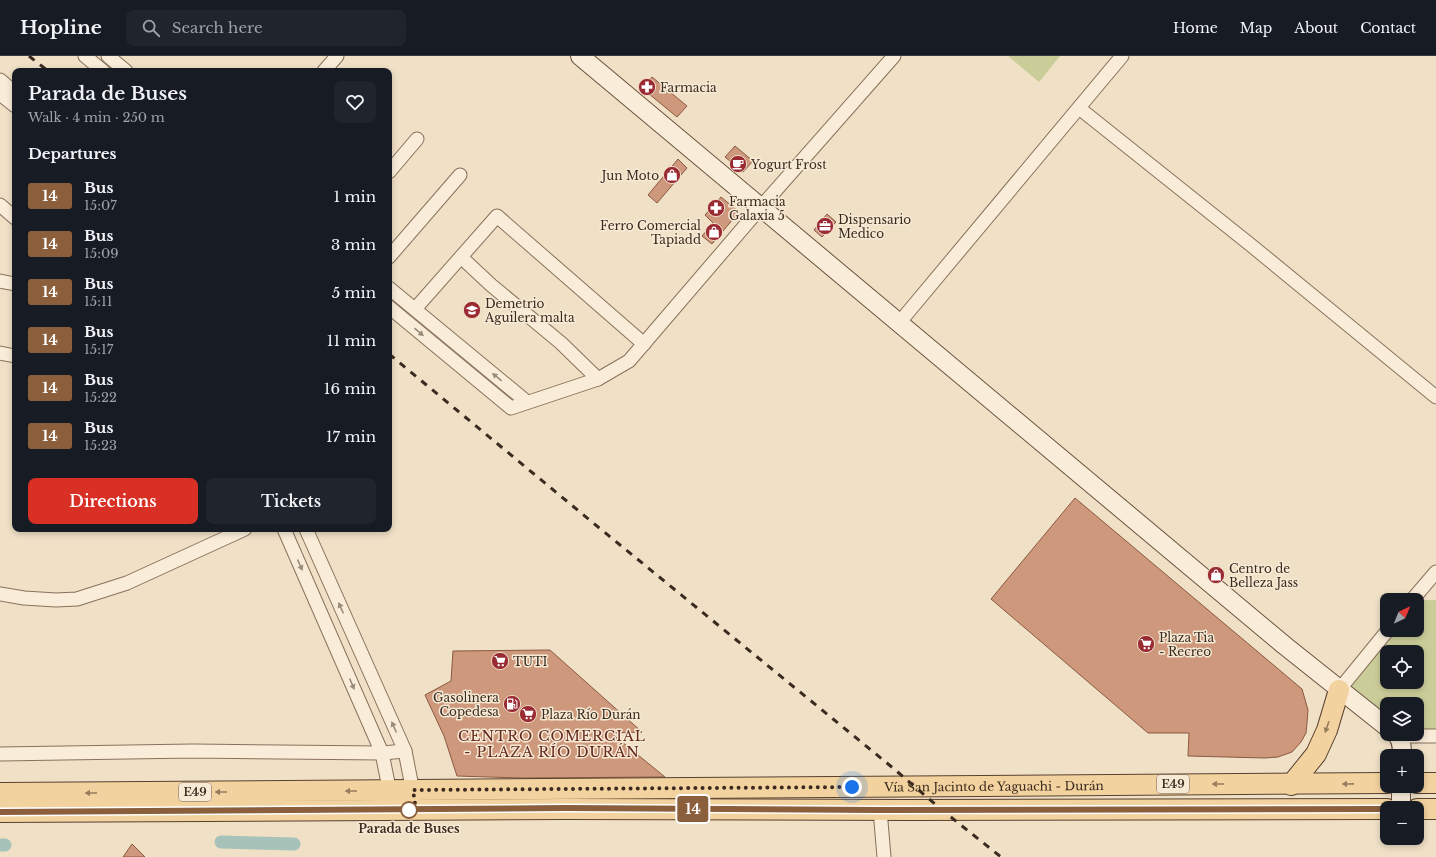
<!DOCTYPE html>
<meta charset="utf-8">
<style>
body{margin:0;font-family:"Libre Baskerville",serif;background:#20242c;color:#f1f3f6;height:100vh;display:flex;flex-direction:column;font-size:15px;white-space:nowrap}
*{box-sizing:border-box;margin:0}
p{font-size:13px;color:#9ea1a6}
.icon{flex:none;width:22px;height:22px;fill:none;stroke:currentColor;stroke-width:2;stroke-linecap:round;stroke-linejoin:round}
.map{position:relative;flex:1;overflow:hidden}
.panel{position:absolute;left:12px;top:12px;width:380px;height:464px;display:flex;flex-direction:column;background:#171b24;border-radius:8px;box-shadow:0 2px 6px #0003}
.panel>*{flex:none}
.badge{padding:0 8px;border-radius:3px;font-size:14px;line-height:26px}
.needle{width:26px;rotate:43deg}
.tools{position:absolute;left:1380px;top:537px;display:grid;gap:8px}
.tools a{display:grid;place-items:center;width:44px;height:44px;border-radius:8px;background:#171b24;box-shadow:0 2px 6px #0003;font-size:20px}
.you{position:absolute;width:20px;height:20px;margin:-10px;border:3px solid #fff;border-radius:50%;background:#1a73e8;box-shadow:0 0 0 6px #1a73e833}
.map>.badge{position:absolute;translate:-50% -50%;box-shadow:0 0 0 2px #fff}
h2{padding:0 16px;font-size:15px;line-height:36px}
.round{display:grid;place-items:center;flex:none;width:42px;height:42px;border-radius:8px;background:#20242c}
.headline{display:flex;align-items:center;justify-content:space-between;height:68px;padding:0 16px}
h1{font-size:19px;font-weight:600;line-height:30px}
.action{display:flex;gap:8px;margin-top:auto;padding:8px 16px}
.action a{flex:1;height:46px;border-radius:8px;background:#d93025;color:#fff;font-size:16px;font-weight:600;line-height:46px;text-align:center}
.action a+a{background:#20242c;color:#f1f3f6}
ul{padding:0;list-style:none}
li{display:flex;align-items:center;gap:12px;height:48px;padding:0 16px}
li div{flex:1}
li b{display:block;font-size:15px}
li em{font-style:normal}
li .badge{min-width:44px;font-weight:700;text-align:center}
header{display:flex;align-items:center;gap:24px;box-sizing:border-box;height:56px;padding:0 20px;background:#171b24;border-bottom:1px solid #363941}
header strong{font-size:19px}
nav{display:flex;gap:22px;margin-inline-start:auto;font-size:14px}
.search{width:280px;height:36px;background:#20242c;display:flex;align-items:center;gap:10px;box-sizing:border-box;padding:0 14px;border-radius:8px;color:#9ea1a6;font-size:15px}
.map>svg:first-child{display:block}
.green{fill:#cbcd99;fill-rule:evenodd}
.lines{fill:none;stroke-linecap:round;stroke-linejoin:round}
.canal{stroke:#a7c2b8;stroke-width:13}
.building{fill:#cd987b;stroke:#8a5941}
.street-casing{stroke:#8a715b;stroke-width:15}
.secondary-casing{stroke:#6c523e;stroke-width:20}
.primary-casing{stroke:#58402f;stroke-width:22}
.street{stroke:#f9edd9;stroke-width:13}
.secondary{stroke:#f9edd9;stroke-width:18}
.primary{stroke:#f2d29e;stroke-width:20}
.rail{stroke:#3a2a1f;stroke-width:3;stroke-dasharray:7 7;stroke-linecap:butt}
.oneway{fill:#9a8c7c}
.oneway2{fill:#967e5e}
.line-casing{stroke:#fff;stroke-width:9}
.line{stroke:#8b5e3c;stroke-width:6}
.walk{stroke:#3a2a1f;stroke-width:4;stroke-dasharray:0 7.2}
.stop-dot{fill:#fff;stroke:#8b5e3c;stroke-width:2}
.labels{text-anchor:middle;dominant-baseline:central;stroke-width:3;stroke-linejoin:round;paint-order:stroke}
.shield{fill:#f6ead5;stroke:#726456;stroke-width:1}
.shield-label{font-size:11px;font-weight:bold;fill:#3a2a1f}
.poi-label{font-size:12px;fill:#3a2a1f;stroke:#f6ead5;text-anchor:start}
.street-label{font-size:12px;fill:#3a2a1f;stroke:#f6ead5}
.stop-label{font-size:12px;font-weight:bold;fill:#3a2a1f;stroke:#f6ead5}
.quarter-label{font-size:14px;letter-spacing:1px;fill:#67281e;stroke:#f6ead5}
</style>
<header>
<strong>Hopline</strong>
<div class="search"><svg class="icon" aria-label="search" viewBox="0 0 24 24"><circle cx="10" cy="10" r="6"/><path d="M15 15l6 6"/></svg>Search here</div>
<nav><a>Home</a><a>Map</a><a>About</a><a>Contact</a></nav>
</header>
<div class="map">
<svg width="1436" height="801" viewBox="0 0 1436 801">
<rect width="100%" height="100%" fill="#efe0c6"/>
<g class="green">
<path d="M1008,0h52l-21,26z"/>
<path d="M1417,544h19v135l-19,-1v-30h-30v22l-47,-38 48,-58h29zM1387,596h30v30h-30z"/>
</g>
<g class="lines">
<g class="canal">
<path d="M221,786l73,2"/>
<path d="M0,789h5"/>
</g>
</g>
<g class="building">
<path d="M652,21l35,29 -10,11 -34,-28z"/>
<path d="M735,90l18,15 -10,11 -18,-15z"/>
<path d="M678,103l9,9 -30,35 -9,-8z"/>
<path d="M721,141l18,15 -27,32 -10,-8 11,-13 -8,-8z"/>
<path d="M827,158l9,8 -14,15 -8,-7z"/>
<path d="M1075,442l227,191 6,21 -1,13 -1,10 -5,9 -9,10 -14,5 -13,1 -77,-2 1,-23h-41l-157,-134z"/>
<path d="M550,594l92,82 -31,1 54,44 -146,1 -62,-2 -13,-40 -19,-41 26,-14 2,-30z"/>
<path d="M132,788l13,13h-22z"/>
</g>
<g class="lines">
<defs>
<g id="street">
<path d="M85,0l18,15"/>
<path d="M108,0l18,15"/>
<path d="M324,15l13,-15"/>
<path d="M0,24l15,13"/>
<path d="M0,38l15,12"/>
<path d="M1079,52l173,138 184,151"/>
<path d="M389,116l28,-33"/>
<path d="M0,149l15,13"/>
<path d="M389,201l71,-82"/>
<path d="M461,201l30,28 70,58 37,36"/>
<path d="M0,225l15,3"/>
<path d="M389,232l138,114"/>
<path d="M389,251l122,101 87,-29 31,-18 132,-154 133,-151"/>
<path d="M415,253l82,-93 147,128"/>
<path d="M899,267l223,-267"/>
<path d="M0,297l15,3"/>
<path d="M284,473l98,224 9,45"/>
<path d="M306,473l99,222 9,46"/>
<path d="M0,538l24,4 32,2 21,-1 50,-16 118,-54"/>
<path d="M1412,544l24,-28"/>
<path d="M1339,634l49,-60"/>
<path d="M1398,680h38"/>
<path d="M0,698l193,-3 189,2 23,-2"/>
<path d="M880,754l4,47"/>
</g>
<g id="secondary">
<path d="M580,0l704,589 103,82"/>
<path d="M1396,678c6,6 6,14 6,22"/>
<path d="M1401,752v-22"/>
</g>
<g id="primary">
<path d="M1417,727h19"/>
<path d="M1291,729l25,-31 11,-24 12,-40"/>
<path id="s1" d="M0,737l1387,-10"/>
<path d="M1417,753h19"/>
<path d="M0,756l566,-3 344,1 477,-1"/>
</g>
</defs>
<use href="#street" class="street-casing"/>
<use href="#secondary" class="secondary-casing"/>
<use href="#primary" class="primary-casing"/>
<use href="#street" class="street"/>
<use href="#secondary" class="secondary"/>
<use href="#primary" class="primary"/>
<g class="rail">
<path d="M29,0l19,15"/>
<path d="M389,298l203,168 301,246 49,42 59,47"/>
</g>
</g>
<defs><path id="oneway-solid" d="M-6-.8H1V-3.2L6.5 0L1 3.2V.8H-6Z"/></defs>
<g class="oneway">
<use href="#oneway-solid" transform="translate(419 276) rotate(40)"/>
<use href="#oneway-solid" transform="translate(497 321) rotate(-141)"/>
<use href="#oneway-solid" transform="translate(300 509) rotate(66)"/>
<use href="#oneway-solid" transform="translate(341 552) rotate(-114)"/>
<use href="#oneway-solid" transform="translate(352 628) rotate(66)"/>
<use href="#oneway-solid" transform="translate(394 671) rotate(-114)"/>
</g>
<g class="oneway2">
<use href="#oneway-solid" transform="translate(1327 671) rotate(109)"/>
<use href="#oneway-solid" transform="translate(1218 728) rotate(-180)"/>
<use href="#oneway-solid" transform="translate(1348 728) rotate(179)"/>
<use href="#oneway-solid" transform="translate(351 735) rotate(180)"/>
<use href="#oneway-solid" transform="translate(221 736) rotate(180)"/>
<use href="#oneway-solid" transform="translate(91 737) rotate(180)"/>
</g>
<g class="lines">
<defs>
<path id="line" d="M0,756l566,-4 314,2 507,-1"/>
</defs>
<use href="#line" class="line-casing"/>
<use href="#line" class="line"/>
<path class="walk" d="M409,754h7l-3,-20 439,-3"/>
</g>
<defs>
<symbol id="pharmacy-disc" viewBox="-11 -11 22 22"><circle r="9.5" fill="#9a2b33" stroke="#f6ead5"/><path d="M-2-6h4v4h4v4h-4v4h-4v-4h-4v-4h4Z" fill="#fff"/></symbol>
<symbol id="cafe-disc" viewBox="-11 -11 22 22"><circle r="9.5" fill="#9a2b33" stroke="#f6ead5"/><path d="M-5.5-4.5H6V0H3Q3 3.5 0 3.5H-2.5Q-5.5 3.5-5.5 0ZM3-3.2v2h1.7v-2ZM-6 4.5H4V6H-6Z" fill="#fff"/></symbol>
<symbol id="shop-disc" viewBox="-11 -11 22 22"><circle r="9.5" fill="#9a2b33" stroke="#f6ead5"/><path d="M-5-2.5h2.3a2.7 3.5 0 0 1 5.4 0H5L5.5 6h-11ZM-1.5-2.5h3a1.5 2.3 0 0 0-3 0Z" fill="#fff"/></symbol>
<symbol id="office-disc" viewBox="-11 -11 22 22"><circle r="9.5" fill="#9a2b33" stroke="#f6ead5"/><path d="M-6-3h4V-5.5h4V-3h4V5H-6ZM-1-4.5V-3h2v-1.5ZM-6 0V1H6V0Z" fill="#fff"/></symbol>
<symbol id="school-disc" viewBox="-11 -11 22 22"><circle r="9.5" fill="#9a2b33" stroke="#f6ead5"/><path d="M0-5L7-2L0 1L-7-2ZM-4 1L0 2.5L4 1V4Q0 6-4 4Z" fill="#fff"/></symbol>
<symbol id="supermarket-disc" viewBox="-11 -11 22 22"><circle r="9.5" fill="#9a2b33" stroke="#f6ead5"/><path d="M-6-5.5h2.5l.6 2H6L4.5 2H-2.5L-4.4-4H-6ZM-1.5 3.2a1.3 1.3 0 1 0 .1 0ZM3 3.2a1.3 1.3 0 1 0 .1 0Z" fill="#fff"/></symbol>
<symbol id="fuel-disc" viewBox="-11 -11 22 22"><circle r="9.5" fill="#9a2b33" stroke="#f6ead5"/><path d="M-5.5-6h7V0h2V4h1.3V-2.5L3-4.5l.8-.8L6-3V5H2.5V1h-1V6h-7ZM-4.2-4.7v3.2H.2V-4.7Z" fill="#fff"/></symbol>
</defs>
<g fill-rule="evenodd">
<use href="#pharmacy-disc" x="637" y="21" width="20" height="20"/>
<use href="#cafe-disc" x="728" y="98" width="20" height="20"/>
<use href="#shop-disc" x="662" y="109" width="20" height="20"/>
<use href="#pharmacy-disc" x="706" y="142" width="20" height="20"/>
<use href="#office-disc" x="815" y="160" width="20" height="20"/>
<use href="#shop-disc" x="704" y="166" width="20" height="20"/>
<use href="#school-disc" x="462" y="244" width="20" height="20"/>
<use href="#shop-disc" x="1206" y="509" width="20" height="20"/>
<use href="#supermarket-disc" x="1136" y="578" width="20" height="20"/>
<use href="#supermarket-disc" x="490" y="595" width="20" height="20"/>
<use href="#fuel-disc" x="502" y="638" width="20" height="20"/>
<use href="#supermarket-disc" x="518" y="648" width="20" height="20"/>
</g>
<circle class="stop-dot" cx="409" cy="754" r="8"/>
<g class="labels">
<g class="shield">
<rect x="1157" y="719" width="32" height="18" rx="3"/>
<rect x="179" y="727" width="32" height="18" rx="3"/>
</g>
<g class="shield-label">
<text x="1173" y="728">E49</text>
<text x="195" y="736">E49</text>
</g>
<g class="poi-label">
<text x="660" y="31">Farmacia</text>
<text x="751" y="108">Yogurt Frost</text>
<text x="659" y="119" text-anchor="end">Jun Moto</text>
<text x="729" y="145">Farmacia<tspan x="729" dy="14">Galaxia 5</tspan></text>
<text x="838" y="163">Dispensario<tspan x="838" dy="14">Medico</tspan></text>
<text x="701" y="169" text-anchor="end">Ferro Comercial<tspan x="701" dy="14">Tapiadd</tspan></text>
<text x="485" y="247">Demetrio<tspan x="485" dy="14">Aguilera malta</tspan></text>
<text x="1229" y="512">Centro de<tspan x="1229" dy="14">Belleza Jass</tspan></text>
<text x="1159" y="581">Plaza Tia<tspan x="1159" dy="14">- Recreo</tspan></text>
<text x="513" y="605">TUTI</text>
<text x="499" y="641" text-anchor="end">Gasolinera<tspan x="499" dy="14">Copedesa</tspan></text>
<text x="541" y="658">Plaza Río Durán</text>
</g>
<g class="street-label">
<text stroke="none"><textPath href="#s1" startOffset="994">Vía San Jacinto de Yaguachi - Durán</textPath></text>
</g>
<g class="stop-label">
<text x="409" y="772">Parada de Buses</text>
</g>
<g class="quarter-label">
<text x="552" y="680">CENTRO COMERCIAL<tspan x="552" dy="16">- PLAZA RÍO DURÁN</tspan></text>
</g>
</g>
</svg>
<div class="tools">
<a><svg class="needle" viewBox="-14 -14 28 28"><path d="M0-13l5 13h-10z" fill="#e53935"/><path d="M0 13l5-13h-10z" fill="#9ea1a6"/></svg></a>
<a><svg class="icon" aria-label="locate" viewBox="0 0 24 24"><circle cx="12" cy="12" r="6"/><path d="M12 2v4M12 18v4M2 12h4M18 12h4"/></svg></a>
<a><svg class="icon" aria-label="layers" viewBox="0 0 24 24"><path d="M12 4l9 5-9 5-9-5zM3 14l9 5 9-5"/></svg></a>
<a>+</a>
<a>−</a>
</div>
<div class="you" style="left:852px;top:731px"></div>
<b class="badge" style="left:693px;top:753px;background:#8b5e3c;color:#fff">14</b>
<section class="panel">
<div class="headline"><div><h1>Parada de Buses</h1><p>Walk · 4 min · 250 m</p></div><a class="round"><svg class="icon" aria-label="heart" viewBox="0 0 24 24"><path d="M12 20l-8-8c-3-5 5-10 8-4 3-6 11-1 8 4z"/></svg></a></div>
<h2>Departures</h2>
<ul>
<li><span class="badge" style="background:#8b5e3c;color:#fff">14</span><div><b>Bus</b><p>15:07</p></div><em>1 min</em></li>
<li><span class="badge" style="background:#8b5e3c;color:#fff">14</span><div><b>Bus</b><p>15:09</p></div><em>3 min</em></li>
<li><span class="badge" style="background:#8b5e3c;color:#fff">14</span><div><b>Bus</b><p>15:11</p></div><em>5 min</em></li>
<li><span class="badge" style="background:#8b5e3c;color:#fff">14</span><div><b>Bus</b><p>15:17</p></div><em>11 min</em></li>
<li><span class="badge" style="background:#8b5e3c;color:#fff">14</span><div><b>Bus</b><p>15:22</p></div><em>16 min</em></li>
<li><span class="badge" style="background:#8b5e3c;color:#fff">14</span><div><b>Bus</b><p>15:23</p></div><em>17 min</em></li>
</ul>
<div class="action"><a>Directions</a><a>Tickets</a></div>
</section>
</div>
